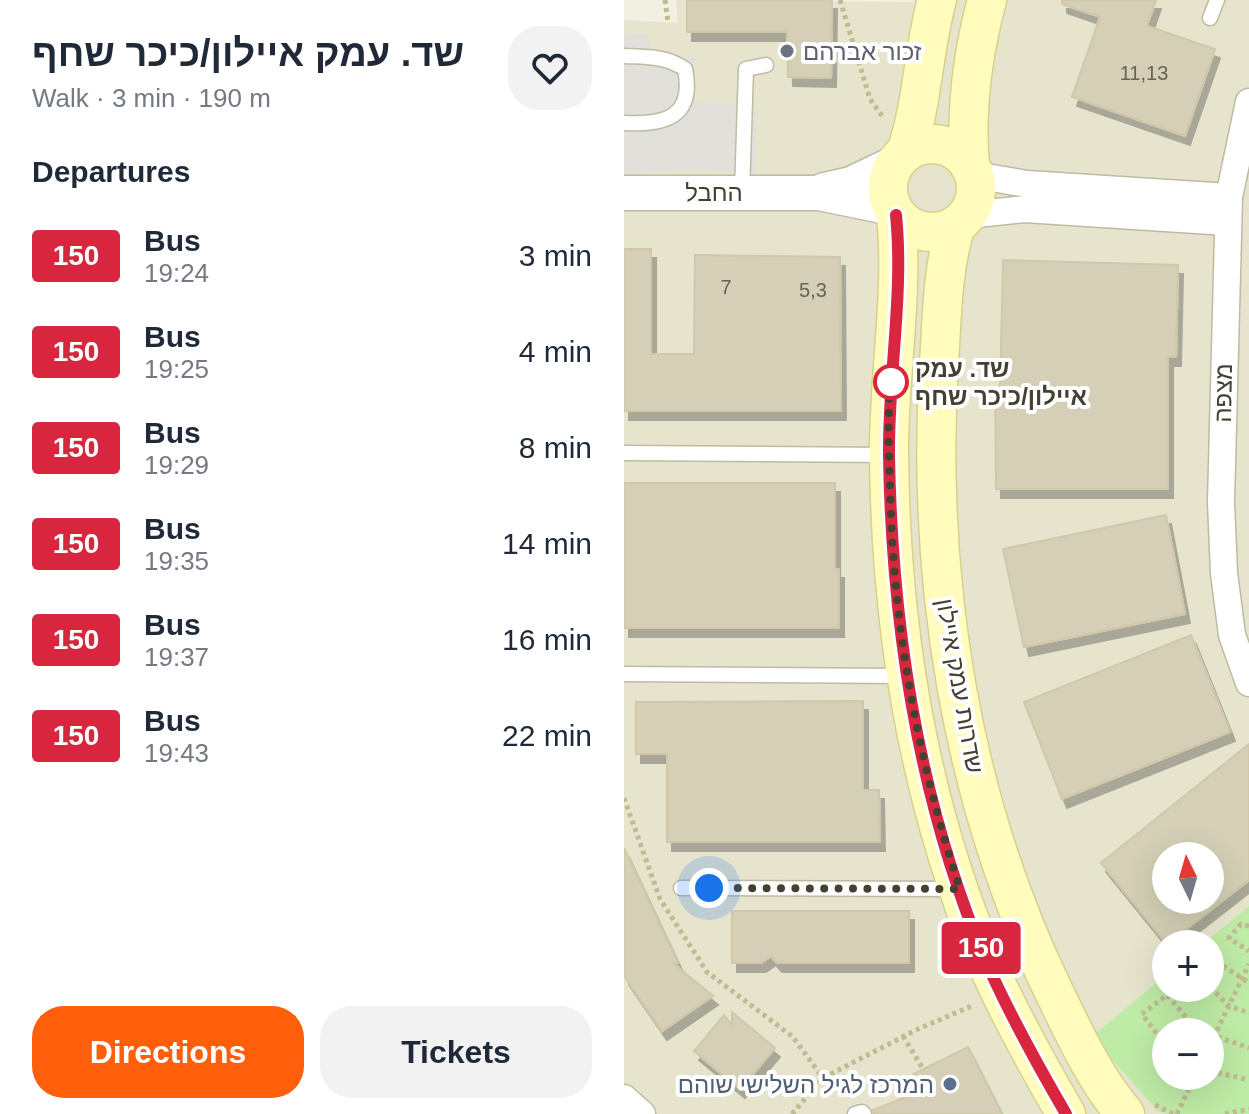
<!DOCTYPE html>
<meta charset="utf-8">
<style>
body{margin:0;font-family:Arial,Heebo,sans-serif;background:#f2f2f3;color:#1f2937;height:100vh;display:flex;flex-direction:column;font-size:30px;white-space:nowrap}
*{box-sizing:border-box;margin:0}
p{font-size:26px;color:#747a83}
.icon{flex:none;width:44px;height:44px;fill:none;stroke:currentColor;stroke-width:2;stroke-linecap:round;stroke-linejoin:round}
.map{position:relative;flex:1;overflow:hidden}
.details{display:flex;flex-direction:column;background:#fff;width:624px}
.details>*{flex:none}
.badge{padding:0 16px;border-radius:6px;font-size:28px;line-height:52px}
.needle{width:52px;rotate:355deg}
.fabs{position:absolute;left:528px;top:842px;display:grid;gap:16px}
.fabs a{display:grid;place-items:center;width:72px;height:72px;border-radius:50%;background:#fff;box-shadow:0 8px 32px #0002;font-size:40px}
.you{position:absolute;width:40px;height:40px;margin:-20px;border:6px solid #fff;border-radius:50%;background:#1a73e8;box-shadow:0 0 0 12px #1a73e833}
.map>.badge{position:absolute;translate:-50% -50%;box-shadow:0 0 0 4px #fff}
h2{padding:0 32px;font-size:30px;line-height:72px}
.round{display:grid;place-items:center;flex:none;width:84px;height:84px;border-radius:32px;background:#f2f2f3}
.head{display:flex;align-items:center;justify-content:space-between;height:136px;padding:0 32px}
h1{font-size:38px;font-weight:600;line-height:60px}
.action{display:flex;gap:16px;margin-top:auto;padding:16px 32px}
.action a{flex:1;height:92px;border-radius:32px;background:#ff5e0b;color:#fff;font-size:32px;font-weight:600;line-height:92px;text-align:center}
.action a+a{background:#f2f2f3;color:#1f2937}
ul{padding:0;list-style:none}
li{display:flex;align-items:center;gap:24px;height:96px;padding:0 32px}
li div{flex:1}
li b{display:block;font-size:30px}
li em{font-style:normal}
li .badge{min-width:88px;font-weight:700;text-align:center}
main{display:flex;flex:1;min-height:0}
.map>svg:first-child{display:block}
.residential{fill:#e7e4ce;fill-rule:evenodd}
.green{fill:#beeba5;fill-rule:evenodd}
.parking{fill:#e2e0db}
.building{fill:#d4cfb6;stroke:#d0c8a8;stroke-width:2;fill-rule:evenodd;filter:url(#shadow)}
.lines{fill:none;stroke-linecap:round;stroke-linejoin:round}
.service-casing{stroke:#bebaa4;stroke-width:17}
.minor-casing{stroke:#bebaa4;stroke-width:29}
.tertiary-casing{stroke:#bebaa4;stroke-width:37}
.secondary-casing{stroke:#d7d18c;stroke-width:41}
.path{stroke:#c1ba93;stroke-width:5;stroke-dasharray:4 4;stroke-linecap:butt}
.service{stroke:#fff;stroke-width:14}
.minor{stroke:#fff;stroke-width:26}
.tertiary{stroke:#fff;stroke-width:34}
.secondary{stroke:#fffcbe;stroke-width:38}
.line-casing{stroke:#fff;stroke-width:18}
.line{stroke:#d7263d;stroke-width:12}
.walk{stroke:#444032;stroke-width:8;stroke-dasharray:0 14.4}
.worship-dot{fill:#6b7280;stroke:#fff;stroke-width:3}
.stop-dot{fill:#fff;stroke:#d7263d;stroke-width:4}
.service-dot{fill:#5c6f8a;stroke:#fff;stroke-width:3}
.labels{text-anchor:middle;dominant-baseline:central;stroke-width:8;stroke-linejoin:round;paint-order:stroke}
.number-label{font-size:20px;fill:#686453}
.worship-label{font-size:24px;fill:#5b616d;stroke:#fff;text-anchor:start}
.street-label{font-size:24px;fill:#444032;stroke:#fff}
.stop-label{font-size:24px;font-weight:bold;fill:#444032;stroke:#fff;text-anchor:start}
.service-label{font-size:24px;fill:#4e5e75;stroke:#fff;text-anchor:end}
</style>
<main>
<section class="details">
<div class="head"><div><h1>שד. עמק איילון/כיכר שחף</h1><p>Walk · 3 min · 190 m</p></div><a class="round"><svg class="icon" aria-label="heart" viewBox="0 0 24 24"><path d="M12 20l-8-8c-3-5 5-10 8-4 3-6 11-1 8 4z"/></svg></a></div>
<h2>Departures</h2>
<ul>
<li><span class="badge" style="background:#d7263d;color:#fff">150</span><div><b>Bus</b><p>19:24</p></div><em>3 min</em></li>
<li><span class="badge" style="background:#d7263d;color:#fff">150</span><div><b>Bus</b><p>19:25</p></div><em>4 min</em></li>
<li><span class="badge" style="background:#d7263d;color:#fff">150</span><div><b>Bus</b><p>19:29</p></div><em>8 min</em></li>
<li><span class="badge" style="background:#d7263d;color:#fff">150</span><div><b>Bus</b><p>19:35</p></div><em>14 min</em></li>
<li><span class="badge" style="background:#d7263d;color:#fff">150</span><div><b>Bus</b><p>19:37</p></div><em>16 min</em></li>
<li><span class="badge" style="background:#d7263d;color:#fff">150</span><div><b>Bus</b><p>19:43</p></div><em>22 min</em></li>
</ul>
<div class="action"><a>Directions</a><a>Tickets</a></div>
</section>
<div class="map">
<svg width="625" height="1114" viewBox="0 0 625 1114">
<defs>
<filter id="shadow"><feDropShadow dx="5" dy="9" stdDeviation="0" flood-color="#0004"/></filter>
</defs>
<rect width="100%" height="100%" fill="#f2f0e1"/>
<path class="residential" d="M52,0l237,2 1,-2h335v1114h-625v-1094l54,3zM542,856h44v44h-44zM542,944h44v44h-44zM542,1032h44v44h-44z"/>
<path class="green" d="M625,906v208h-81l-10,-3 -52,-58 -10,-20 70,-58v13h44v-44h-7zM542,1032h44v44h-44z"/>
<path class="parking" d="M0,33l23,1 7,23h40l1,45 62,2 -1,71 -61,-6 -71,6z"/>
<g class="building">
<path d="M63,0h145l-1,78 -43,-1 -1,-45h-100z"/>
<path d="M438,0h94l-9,26 68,23 -30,87 -113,-39 28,-80 -38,-13z"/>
<path d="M0,249h27v105h43l1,-99 145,2 1,154h-217z"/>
<path d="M379,260l175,5 -2,92h-8v132h-172l-1,-99h5z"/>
<path d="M0,483h211v86h4v59h-215z"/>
<path d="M542,515l19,99 -161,33 -21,-98z"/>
<path d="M567,635l39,97 -168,67 -38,-97z"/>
<path d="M239,701v89h16l1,52h-213v-88h-31v-52z"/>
<path d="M625,744v136l-82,64 -66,-81zM542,856h44v44h-44z"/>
<path d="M0,848l54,115h-5l40,33 -51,35 -38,-55z"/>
<path d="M108,911h177v52h-132l-6,-7 -10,7h-29z"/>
<path d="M108,1012l43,36 -35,41 -46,-38 30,-36 8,10z"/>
<path d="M344,1047l34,67h-128l-1,-4 40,-16v-20z"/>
</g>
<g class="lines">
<defs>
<g id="service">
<path d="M586,18l7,-18"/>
<path d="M0,56c23,1 42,0 61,13 10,49 -21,56 -61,54"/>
<path d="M118,192l4,-123 20,-4"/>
<path d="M0,453l264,2"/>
<path d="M0,674l280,2"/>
<path d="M57,888l275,1"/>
<path d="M231,1114l7,-2 2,2"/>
</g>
<g id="minor">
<path d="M625,102l-20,95 -8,305 3,71 8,62 17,48"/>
<path d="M351,175l52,9 202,13"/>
<path d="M344,215l57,-6 202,13"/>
<path d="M0,1098l18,16"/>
</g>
<g id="tertiary">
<path d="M200,190l27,-6 44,-21"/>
<path d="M0,193h195l73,15"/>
</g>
<g id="secondary">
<circle cx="308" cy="188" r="44"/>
<path d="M282,152c17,-49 17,-102 31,-152"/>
<path d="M346,167c-5,-57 2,-111 17,-167"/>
<path d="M272,215c8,77 -7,157 -7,235 1,173 29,349 96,509 23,53 52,105 81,155"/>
<path d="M332,225c-14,44 -14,92 -17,138 -13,216 21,436 116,631 20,41 40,85 70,120"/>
</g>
</defs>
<use href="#service" class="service-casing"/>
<use href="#minor" class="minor-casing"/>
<use href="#tertiary" class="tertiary-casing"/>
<use href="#secondary" class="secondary-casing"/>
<g class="path">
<path d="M41,0l3,22"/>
<path d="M216,0l30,99 13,18"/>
<path d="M0,798l36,101 47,73 86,65 30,41"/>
<path d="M625,926l-8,-2 -12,14 20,13"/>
<path d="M586,957l39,26"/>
<path d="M586,987l19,19 20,7"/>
<path d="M586,1034l39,14"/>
<path d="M279,1036l20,33"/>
<path d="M586,1045l39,-81"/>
<path d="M542,1046l-24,-32 25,-19 26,30 13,7"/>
<path d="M586,1071l39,9"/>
<path d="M531,1105l18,9"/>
<path d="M168,1114l31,-36 93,-48 58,-25"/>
<path d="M553,1114l18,-38"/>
<path d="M601,1114l24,-5"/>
</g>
<use href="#service" class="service"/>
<use href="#minor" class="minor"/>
<use href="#tertiary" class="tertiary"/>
<use href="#secondary" class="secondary"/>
</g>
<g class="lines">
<defs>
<path id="line" d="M272,215c8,79 -8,161 -7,241 3,171 29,344 96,503 23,53 52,105 81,155"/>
</defs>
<use href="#line" class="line-casing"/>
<use href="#line" class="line"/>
<path class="walk" d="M85,888l251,1c-43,-132 -67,-264 -70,-403 -1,-34 -3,-70 1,-104"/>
</g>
<circle class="worship-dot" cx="163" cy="51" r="8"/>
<circle class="stop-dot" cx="267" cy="382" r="16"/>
<circle class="service-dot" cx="326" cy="1084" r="8"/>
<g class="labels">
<g class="number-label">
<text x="520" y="73">11,13</text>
<text x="102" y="287">7</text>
<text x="189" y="290">5,3</text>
</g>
<g class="worship-label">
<text x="179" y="51">זכור אברהם</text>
</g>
<g class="street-label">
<text x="90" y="192">החבל</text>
<text transform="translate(599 393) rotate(-89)">מצפה</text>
<text transform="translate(336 686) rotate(80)">שדרות עמק איילון</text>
</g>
<g class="stop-label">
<text x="291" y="368">שד. עמק<tspan x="291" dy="28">איילון/כיכר שחף</tspan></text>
</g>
<g class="service-label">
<text x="310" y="1084">המרכז לגיל השלישי שוהם</text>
</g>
</g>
</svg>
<div class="fabs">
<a><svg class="needle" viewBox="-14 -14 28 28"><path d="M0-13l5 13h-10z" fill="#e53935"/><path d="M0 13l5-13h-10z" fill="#747a83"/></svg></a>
<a>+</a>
<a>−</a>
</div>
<div class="you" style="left:85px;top:888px"></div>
<b class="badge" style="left:357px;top:948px;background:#d7263d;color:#fff">150</b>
</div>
</main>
